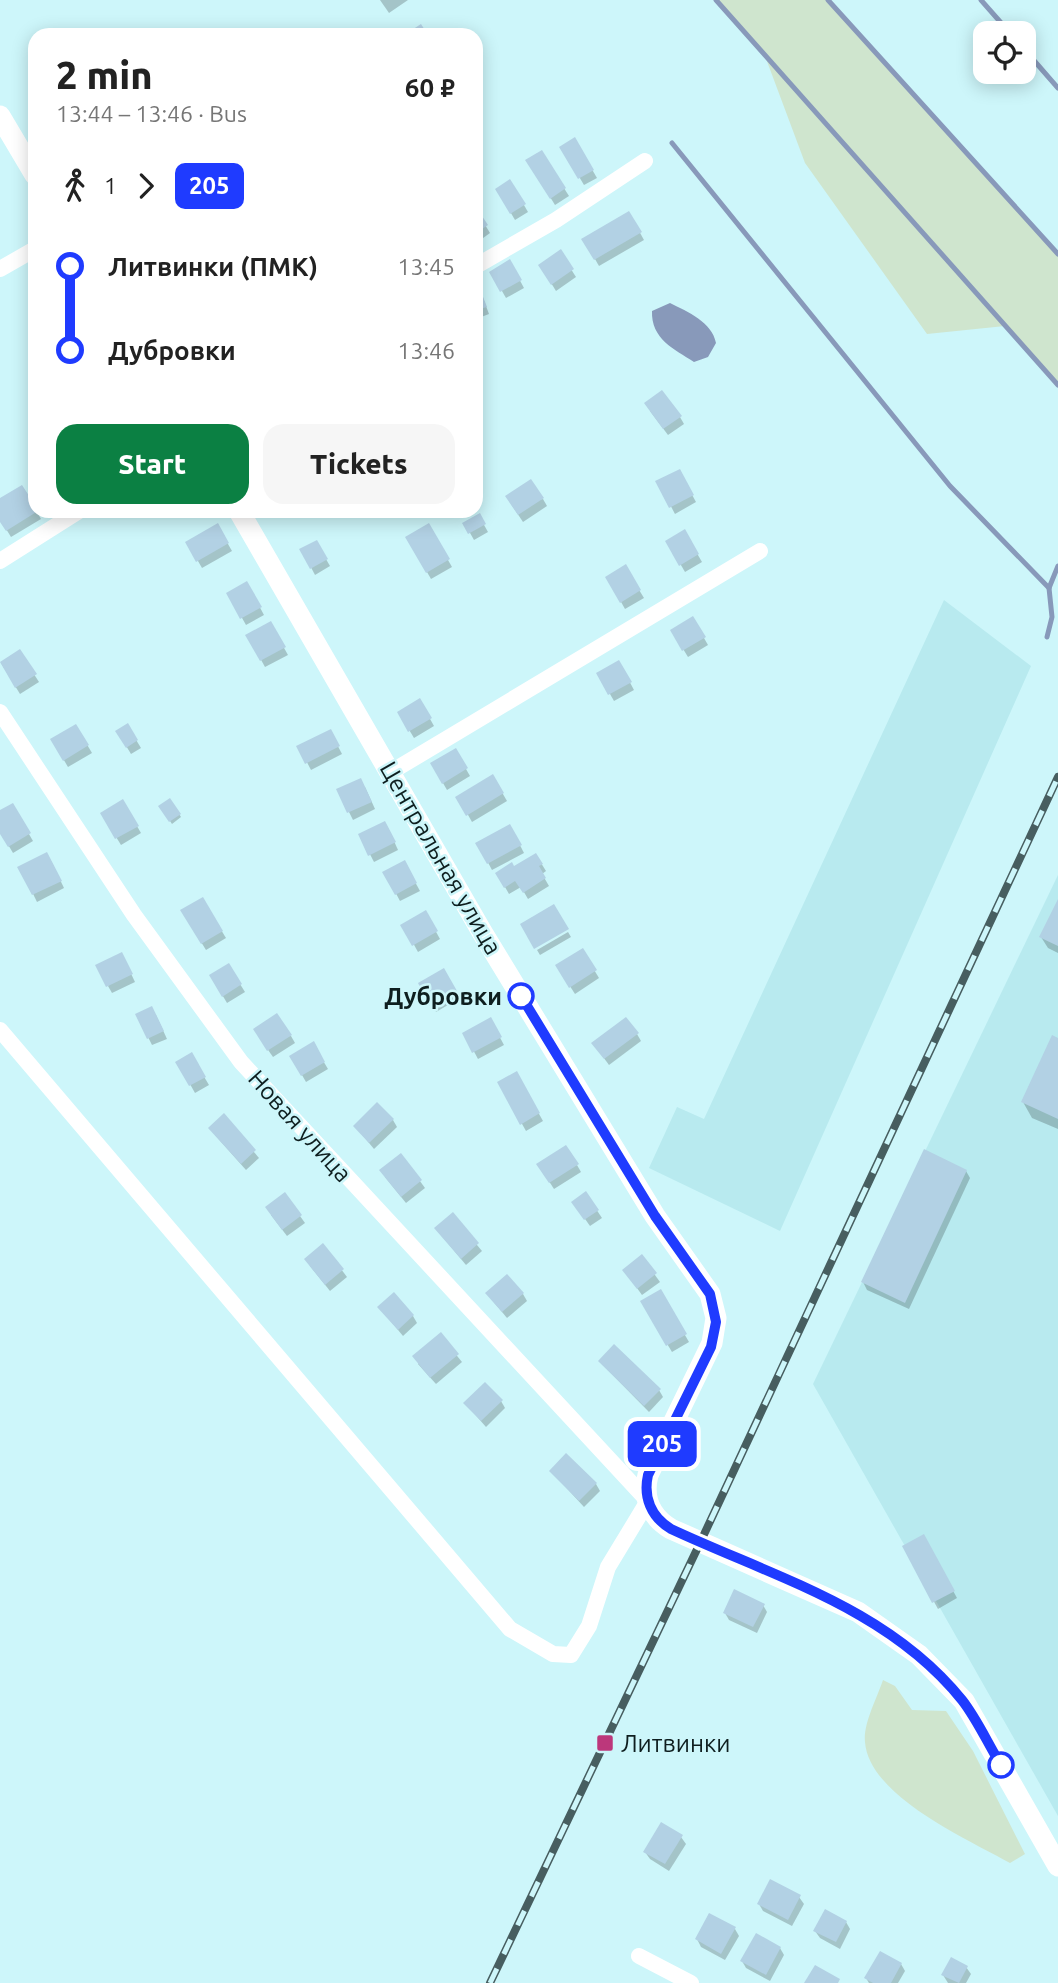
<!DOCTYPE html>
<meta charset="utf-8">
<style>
body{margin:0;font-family:Ubuntu,sans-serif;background:#f6f6f6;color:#222;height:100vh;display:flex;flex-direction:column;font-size:26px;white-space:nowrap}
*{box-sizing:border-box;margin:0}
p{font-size:23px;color:#767676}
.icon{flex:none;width:38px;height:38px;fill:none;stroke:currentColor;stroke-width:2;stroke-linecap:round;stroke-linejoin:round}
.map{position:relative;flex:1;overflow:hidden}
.details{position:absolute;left:28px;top:28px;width:455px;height:490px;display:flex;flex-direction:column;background:#fff;border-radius:21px;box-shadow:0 4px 18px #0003}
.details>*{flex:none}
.badge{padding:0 14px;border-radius:10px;font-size:24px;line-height:46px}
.buttons{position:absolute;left:973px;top:21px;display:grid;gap:14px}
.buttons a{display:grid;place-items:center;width:63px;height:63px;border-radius:14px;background:#fff;box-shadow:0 4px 18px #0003;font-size:35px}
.map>.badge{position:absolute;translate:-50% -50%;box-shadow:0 0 0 4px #fff}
.legs{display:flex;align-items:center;gap:10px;height:77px;padding:0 28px;font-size:23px}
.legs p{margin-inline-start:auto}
.headline{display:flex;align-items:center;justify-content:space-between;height:119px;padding:0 28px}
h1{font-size:38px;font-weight:800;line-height:52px}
.button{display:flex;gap:14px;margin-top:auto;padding:14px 28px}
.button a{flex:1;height:80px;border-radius:21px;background:#0b8043;color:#fff;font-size:28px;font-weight:800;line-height:80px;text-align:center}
.button a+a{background:#f6f6f6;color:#222}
ul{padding:0 28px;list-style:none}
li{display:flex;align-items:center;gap:24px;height:84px;font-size:26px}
li i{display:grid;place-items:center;width:10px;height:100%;margin:0 9px;background:currentColor}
li i::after{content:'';width:18px;height:18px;margin:-9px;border:5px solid;border-radius:50%;background:#fff}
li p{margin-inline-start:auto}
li:first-child i{background:linear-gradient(#0000 50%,currentColor 0)}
li:last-child i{background:linear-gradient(currentColor 50%,#0000 0)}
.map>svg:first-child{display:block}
.built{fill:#b8eaef}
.green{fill:#cfe5ce}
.water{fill:#8899ba}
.shadow{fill:#0003}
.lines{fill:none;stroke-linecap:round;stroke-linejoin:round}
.stream{stroke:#8899ba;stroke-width:5}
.building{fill:#b2d1e4}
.minor{stroke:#fff;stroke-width:16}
.tertiary{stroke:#fff;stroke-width:21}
.rail-casing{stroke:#475e60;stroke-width:8}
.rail{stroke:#cdf6fa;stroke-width:5;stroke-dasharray:16;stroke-linecap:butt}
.line-1-casing{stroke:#fff;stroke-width:16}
.line-1{stroke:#1f3bff;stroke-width:10}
.stop-1-dot{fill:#fff;stroke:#1f3bff;stroke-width:3.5}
.poi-dot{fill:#bc377b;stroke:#cdf6fa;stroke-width:2.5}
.labels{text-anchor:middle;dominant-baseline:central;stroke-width:5;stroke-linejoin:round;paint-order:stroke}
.street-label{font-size:24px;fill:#0e1e1f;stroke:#cdf6fa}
.stop-label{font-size:24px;font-weight:bold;fill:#0e1e1f;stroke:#cdf6fa;text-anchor:end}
.poi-label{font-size:24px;fill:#0e1e1f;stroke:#cdf6fa;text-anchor:start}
</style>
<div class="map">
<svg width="1058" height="1983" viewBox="0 0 1058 1983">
<rect width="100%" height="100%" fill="#cdf6fa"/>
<g class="built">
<path d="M944,600l87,66 -251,565 -131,-63 28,-61 27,12z"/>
<path d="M1058,875v941l-245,-432z"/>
</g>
<g class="green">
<path d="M716,0h112l230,254v131l-53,-59 -78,8 -122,-171 -40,-107z"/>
<path d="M883,1680l12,6 17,24 34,1 27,40 52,103 -15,9c-43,-24 -141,-67 -145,-121 -2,-18 12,-44 18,-62z"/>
</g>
<path class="water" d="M670,303c18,9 42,19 46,40l-8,14 -14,5c-20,-13 -43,-23 -42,-51z"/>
<g class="shadow">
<path d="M380,0h28l-19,13z"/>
<path d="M575,140l22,38 -13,7 -22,-37z"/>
<path d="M541,152l28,44 -14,9 -27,-44z"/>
<path d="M510,181l18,31 -13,8 -18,-31z"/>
<path d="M476,210l14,23 -11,8 -3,-5z"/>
<path d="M629,213l15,27 -45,26 -15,-26z"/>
<path d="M560,252l16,25 -20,14 -16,-26z"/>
<path d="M510,262l14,26 -18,10 -15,-26z"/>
<path d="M476,292l7,6 6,16 -13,5z"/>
<path d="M650,411l30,6 4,7 -16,11z"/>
<path d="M679,471l17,31 -21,12 -17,-32z"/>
<path d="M543,499l4,7 -24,16 -12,-18z"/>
<path d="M0,500l35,9 6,10 -30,18 -11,-18z"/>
<path d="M479,516l9,16 -14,8 -9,-16z"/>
<path d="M217,525l15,26 -30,17 -15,-26z"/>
<path d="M428,525l24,42 -21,12 -24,-42z"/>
<path d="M684,531l18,31 -17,10 -18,-31z"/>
<path d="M316,542l14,24 -15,9 -13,-25z"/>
<path d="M625,567l19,31 -19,11 -18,-32z"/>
<path d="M247,583l17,32 -18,10 -18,-32z"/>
<path d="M693,619l15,26 -20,12 -16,-26z"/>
<path d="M270,623l18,32 -23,12 -17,-31z"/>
<path d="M19,651l20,31 -19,12 -19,-31z"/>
<path d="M619,662l15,28 -20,11 -16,-28z"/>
<path d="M420,701l14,25 -20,12 -15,-25z"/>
<path d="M127,725l14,23 -10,6 -14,-23z"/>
<path d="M76,726l16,27 -24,14 -16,-27z"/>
<path d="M330,731l12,23 -31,16 -12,-23z"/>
<path d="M455,750l15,26 -23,14 -15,-26z"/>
<path d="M493,777l14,24 -35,21 -14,-25z"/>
<path d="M365,787l10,22 -22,11 -15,-30z"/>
<path d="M170,800l11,17 -9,7 -12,-18z"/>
<path d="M123,802l18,31 -20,12 -19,-31z"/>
<path d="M12,805l21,36 -20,12 -13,-22v-18z"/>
<path d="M510,826l14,27 -32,17 -14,-26z"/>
<path d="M389,830l9,20 -24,12 -14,-27z"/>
<path d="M536,855l10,16 -4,3 7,12 -21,13 -7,-12 -12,7 -12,-21 17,-4z"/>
<path d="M51,861l13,27 -27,14 -17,-35z"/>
<path d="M404,862l16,29 -20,10 -15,-28z"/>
<path d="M202,899l24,39 -20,12 -24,-39z"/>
<path d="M1058,903v50l-10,-5 -7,-11z"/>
<path d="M425,912l15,27 -22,13 -15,-27z"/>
<path d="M568,932l3,5 -31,18 -3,-5z"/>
<path d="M582,950l17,28 -24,16 -18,-28z"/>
<path d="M125,961l10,21 -23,11 -4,-7z"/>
<path d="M228,965l17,27 -18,11 -16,-27z"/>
<path d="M444,970l16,28 -24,14 -16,-29z"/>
<path d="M137,1015h19l11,24 -15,6z"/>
<path d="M490,1019l14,26 -26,14 -14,-26z"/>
<path d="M637,1034l4,7 -32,24 -11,-15z"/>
<path d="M291,1036l4,7 -22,14 -14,-20z"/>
<path d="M1058,1040v89l-26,-11 -9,-16z"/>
<path d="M313,1044l15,25 -22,13 -15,-26z"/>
<path d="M191,1055l18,30 -14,8 -17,-30z"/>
<path d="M516,1073l27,48 -17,10 -27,-48z"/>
<path d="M224,1116l35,42 -13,12 -31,-35z"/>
<path d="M393,1120l4,7 -23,22 -19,-23z"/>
<path d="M401,1155l24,33 -19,15 -21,-26z"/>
<path d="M577,1165l4,7 -27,17 -11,-17z"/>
<path d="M966,1171l4,7 -61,131 -42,-19 -4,-8z"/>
<path d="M586,1194l16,24 -12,8 -12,-17z"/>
<path d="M285,1195l20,28 -18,13 -16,-21z"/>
<path d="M452,1215l30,36 -16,14 -30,-36z"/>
<path d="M323,1245l24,32 -17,14 -20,-25z"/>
<path d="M642,1257l18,25 -18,13 -13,-18z"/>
<path d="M660,1292l29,50 -17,10 -30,-50z"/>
<path d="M523,1294l4,7 -20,17 -15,-18z"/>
<path d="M379,1307l34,9 4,7 -14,13z"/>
<path d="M440,1335l22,27 -26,22 -18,-20z"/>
<path d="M600,1362l59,28 4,7 -14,15z"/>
<path d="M501,1401l4,7 -19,19 -20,-23z"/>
<path d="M551,1471l45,13 4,7 -16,16z"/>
<path d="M923,1536l34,62 -19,11 -34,-62z"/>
<path d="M763,1605l4,7 -10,21 -28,-13 -4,-7z"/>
<path d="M681,1837l5,7 -17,27 -19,-12 -5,-7z"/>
<path d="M799,1897l5,7 -12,22 -29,-15 -4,-7z"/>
<path d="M846,1922l4,7 -10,20 -20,-11 -5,-7z"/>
<path d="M735,1929l4,7 -14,24 -24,-13 -4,-8z"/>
<path d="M780,1948l4,7 -14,26 -24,-13 -4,-7z"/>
<path d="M901,1964l4,7 -7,12h-29l-3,-5z"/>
<path d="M966,1967l5,7 -5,9h-18l-5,-8z"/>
</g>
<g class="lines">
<g class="stream">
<path d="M716,0l342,385"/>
<path d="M828,0l230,254"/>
<path d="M981,0l29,33"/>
<path d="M1024,49l34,39"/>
<path d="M672,143l278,343 99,102"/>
<path d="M1047,637l5,-20 -3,-29 9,-22"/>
</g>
</g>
<g class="building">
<path d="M421,24l7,11h-24z"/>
<path d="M575,137l19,33 -16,9 -19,-32z"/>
<path d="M542,150l24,38 -16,11 -25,-39z"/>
<path d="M510,179l16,25 -16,10 -15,-25z"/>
<path d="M476,207l12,18 -12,8z"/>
<path d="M629,211l13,21 -48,28 -13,-21z"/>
<path d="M561,249l13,20 -23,16 -13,-20z"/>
<path d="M510,259l12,21 -22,12 -11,-20z"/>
<path d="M480,289l7,18 -11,3v-20z"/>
<path d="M662,390l20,26 -19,13 -19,-26z"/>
<path d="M680,469l14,26 -25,13 -14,-27z"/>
<path d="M531,479l13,19 -26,17 -13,-19z"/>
<path d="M22,485l13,20v6h3l-32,20 -6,-9v-24z"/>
<path d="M480,513l6,11 -18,10 -6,-11z"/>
<path d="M218,523l11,20 -33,19 -11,-20z"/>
<path d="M429,523l21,36 -24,14 -21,-36z"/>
<path d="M685,529l14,25 -20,12 -14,-25z"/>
<path d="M317,540l11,19 -18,10 -11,-20z"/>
<path d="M626,564l15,26 -21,13 -15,-26z"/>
<path d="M247,581l15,26 -22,12 -14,-26z"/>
<path d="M693,616l13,21 -24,14 -12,-21z"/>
<path d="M271,621l15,26 -26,14 -15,-26z"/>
<path d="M20,649l17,25 -22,14 -15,-26z"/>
<path d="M619,660l13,22 -24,13 -12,-22z"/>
<path d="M420,698l12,20 -24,14 -11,-20z"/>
<path d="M128,723l10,17 -12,8 -11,-17z"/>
<path d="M76,724l13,21 -26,16 -13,-22z"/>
<path d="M331,729l9,17 -35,18 -9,-18z"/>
<path d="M456,748l12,20 -26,16 -12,-21z"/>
<path d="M493,774l11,19 -38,23 -11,-19z"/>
<path d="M361,778l11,24 -25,11 -11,-24z"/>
<path d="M170,798l11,16 -12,8 -11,-16z"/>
<path d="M123,799l16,27 -24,13 -15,-26z"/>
<path d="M13,803l18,30 -23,14 -8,-13v-24z"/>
<path d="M385,821l11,21 -28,14 -10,-22z"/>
<path d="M510,824l12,21 -35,19 -12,-21z"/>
<path d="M47,852l15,29 -30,14 -15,-28z"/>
<path d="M536,853l7,11 -4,2 7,12 -23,15 -8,-12 -11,7 -9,-15 17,-11 2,4z"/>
<path d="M405,860l12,23 -22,12 -13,-23z"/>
<path d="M203,897l20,34 -22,13 -21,-34z"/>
<path d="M1058,899v47l-19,-9z"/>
<path d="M554,904l15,25 -35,20 -14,-25z"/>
<path d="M426,910l12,21 -26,15 -12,-21z"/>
<path d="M583,948l14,22 -28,18 -14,-23z"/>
<path d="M122,952l11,22 -27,13 -11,-22z"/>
<path d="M229,963l13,21 -20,13 -13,-22z"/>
<path d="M444,968l13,23 -27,15 -12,-23z"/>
<path d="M152,1006l12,25 -17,8 -12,-25z"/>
<path d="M277,1013l15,22 -25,16 -14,-22z"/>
<path d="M491,1017l11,20 -30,16 -10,-20z"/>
<path d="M626,1017l13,16 -35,26 -13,-16z"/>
<path d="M1052,1035l6,3v81l-37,-17z"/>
<path d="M314,1041l11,21 -24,14 -12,-20z"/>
<path d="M192,1052l14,25 -17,9 -14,-24z"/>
<path d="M517,1071l23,42 -20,12 -23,-43z"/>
<path d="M377,1102l17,17 -25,24 -16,-17z"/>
<path d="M224,1113l32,37 -15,14 -33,-36z"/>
<path d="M566,1145l13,19 -30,19 -13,-19z"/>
<path d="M924,1149l43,21 -62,133 -44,-21z"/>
<path d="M401,1153l21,27 -21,17 -22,-27z"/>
<path d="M586,1191l13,19 -15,10 -13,-18z"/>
<path d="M285,1192l17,23 -20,15 -17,-23z"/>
<path d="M453,1212l26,31 -18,16 -27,-31z"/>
<path d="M323,1243l21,26 -19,16 -21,-26z"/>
<path d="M642,1254l15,19 -20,16 -15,-19z"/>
<path d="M507,1274l17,19 -22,19 -17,-19z"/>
<path d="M661,1289l26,45 -21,12 -26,-45z"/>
<path d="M394,1292l20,23 -16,15 -21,-23z"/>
<path d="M441,1332l18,22 -29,24 -18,-22z"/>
<path d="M614,1344l47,45 -17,17 -46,-45z"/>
<path d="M485,1382l18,18 -22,21 -18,-18z"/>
<path d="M566,1453l31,30 -18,18 -30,-30z"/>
<path d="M924,1534l31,57 -23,12 -30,-57z"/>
<path d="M734,1589l31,15 -12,23 -30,-14z"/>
<path d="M661,1822l22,13 -18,29 -22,-12z"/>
<path d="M770,1879l31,16 -13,25 -31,-16z"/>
<path d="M825,1909l22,12 -11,21 -23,-11z"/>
<path d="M709,1913l27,14 -15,27 -26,-15z"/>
<path d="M756,1933l25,14 -15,28 -26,-14z"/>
<path d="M880,1951l22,12 -11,20h-18l-9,-5z"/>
<path d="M951,1957l17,9 -9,17 -18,-8z"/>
<path d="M815,1965l25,14 -2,4h-34z"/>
</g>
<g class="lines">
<g class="minor">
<path d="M476,266l80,-46 89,-59"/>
<path d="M0,269l35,-20"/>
<path d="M0,561l79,-50"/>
<path d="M0,712l134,203 107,147 407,439 -40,66 -19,59 -18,29 -18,-1 -43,-25 -510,-599"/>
<path d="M391,772l369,-221"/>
<path d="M639,1956l52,27"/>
</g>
<g class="tertiary">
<path d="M0,116l35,59"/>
<path d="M239,511l243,421 173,284 55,78 6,24 -4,25 -64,132c-6,23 3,42 23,54l187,83 61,43 45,46 94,165"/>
</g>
<defs>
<path id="rail" d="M490,1983l210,-440 358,-766"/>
</defs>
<use href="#rail" class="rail-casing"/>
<use href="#rail" class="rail"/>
</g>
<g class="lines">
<defs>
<path id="line-1" d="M521,996l134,220 55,78 6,28 -5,25 -63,128c-5,22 3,42 23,54 103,48 217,79 291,171 15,19 26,44 39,65"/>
</defs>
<use href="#line-1" class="line-1-casing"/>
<use href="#line-1" class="line-1"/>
</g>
<g class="stop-1-dot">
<circle cx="521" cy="996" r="12"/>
<circle cx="1001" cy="1765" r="12"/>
</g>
<rect class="poi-dot" x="596" y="1734" width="18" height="18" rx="3.5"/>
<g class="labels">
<g class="street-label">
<text transform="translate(441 858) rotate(60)">Центральная улица</text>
<text transform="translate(300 1126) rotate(48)">Новая улица</text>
</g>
<g class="stop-label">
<text x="502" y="996">Дубровки</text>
</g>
<g class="poi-label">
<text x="621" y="1743">Литвинки</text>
</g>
</g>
</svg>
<div class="buttons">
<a><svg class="icon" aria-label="locate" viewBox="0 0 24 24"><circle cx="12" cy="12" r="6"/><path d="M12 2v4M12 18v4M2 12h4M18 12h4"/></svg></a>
</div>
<b class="badge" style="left:662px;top:1444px;background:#1f3bff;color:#fff">205</b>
<section class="details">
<div class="headline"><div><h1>2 min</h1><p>13:44 – 13:46 · Bus</p></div><b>60 ₽</b></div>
<div class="legs"><svg class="icon" aria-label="walk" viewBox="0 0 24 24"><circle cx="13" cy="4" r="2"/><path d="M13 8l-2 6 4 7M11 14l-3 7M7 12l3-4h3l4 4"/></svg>1<svg class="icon" aria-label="forward" viewBox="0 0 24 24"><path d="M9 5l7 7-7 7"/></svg><b class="badge" style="background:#1f3bff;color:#fff">205</b></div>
<ul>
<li><i style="color:#1f3bff"></i><b>Литвинки (ПМК)</b><p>13:45</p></li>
<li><i style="color:#1f3bff"></i><b>Дубровки</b><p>13:46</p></li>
</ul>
<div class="button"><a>Start</a><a>Tickets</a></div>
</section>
</div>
